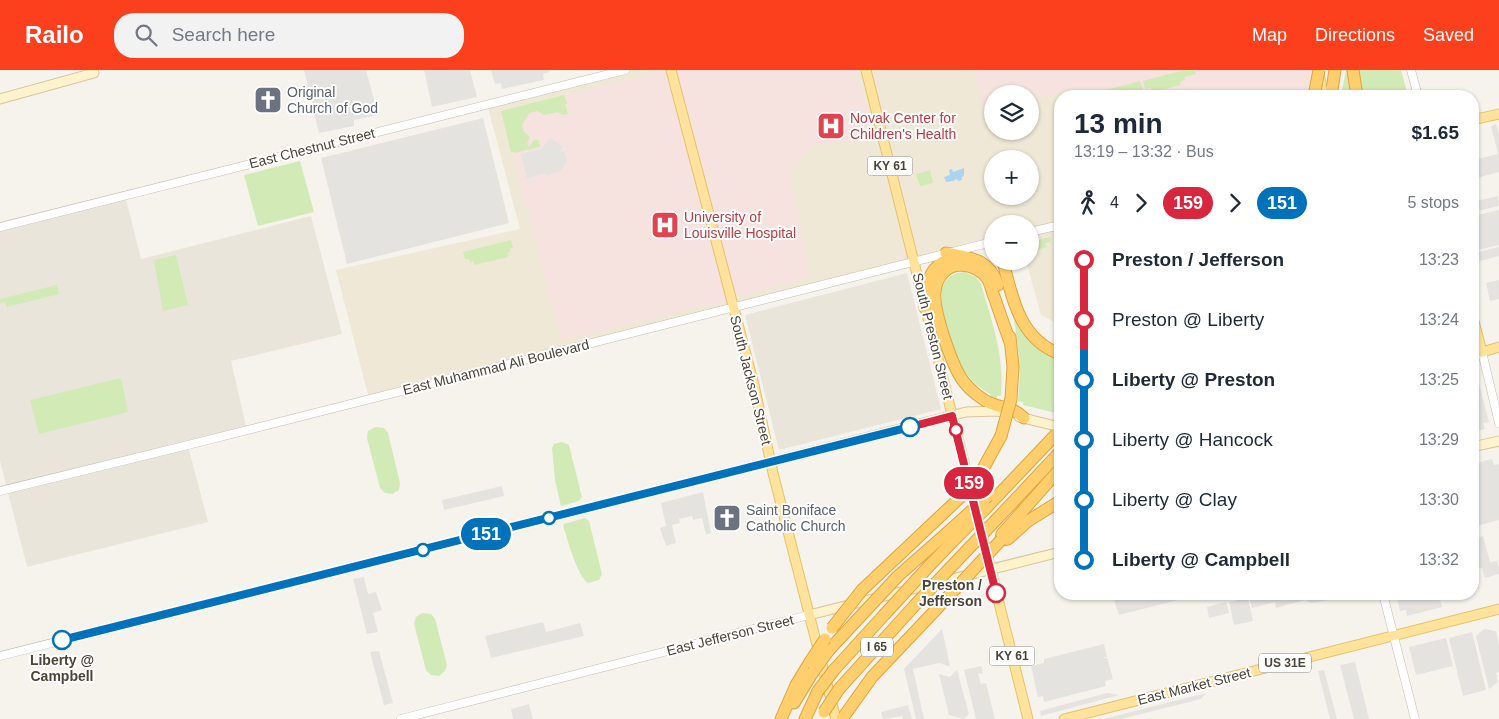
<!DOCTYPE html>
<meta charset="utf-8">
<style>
body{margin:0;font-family:Helvetica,sans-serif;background:#f2f2f3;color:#1f2937;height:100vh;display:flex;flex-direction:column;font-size:19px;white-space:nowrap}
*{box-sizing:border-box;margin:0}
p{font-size:16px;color:#747a83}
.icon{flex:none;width:28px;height:28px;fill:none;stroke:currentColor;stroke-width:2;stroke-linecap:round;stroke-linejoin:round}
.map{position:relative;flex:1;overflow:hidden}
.details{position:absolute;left:1054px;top:20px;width:425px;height:510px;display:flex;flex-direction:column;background:#fff;border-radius:20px;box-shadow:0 1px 4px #0004}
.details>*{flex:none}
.badge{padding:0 10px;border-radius:16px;font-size:18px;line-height:32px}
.tools{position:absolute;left:984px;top:15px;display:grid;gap:10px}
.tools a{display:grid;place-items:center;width:55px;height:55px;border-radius:50%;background:#fff;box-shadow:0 1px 4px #0004;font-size:25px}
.map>.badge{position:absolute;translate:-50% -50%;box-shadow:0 0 0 2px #fff}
.legs{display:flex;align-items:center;gap:8px;height:55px;padding:0 20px;font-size:16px}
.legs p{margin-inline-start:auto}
.overview{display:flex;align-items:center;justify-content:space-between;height:85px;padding:0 20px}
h1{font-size:28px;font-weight:700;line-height:38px}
ul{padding:0 20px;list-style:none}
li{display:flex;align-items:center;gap:18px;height:60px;font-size:19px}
li i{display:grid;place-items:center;width:8px;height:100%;margin:0 6px;background:currentColor}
li i::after{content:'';width:12px;height:12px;margin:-6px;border:4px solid;border-radius:50%;background:#fff}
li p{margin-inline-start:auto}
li:first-child i{background:linear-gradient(#0000 50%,currentColor 0)}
li:last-child i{background:linear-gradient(currentColor 50%,#0000 0)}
header{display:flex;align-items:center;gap:30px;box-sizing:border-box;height:70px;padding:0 25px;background:#fc3f1d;color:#fff}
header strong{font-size:24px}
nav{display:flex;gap:28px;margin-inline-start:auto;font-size:18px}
.search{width:350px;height:45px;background:#f2f2f3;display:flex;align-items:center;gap:12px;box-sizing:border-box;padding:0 18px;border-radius:20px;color:#747a83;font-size:19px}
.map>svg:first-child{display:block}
.residential{fill:#eae5da}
.education{fill:#efe8d6;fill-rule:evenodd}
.medical{fill:#f6e3e0}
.green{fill:#d2eab5}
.parking{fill:#e5e3e0}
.water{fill:#a9d4f2}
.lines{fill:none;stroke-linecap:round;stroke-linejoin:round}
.tertiary-casing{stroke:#c2bbae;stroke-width:9}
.secondary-casing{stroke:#d6c79b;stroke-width:11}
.primary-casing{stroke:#e6c16a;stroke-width:11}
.motorway-casing{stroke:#e0a43c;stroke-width:13}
.tertiary{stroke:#fff;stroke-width:8}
.secondary{stroke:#fff3cd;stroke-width:9}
.primary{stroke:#ffe39c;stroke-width:9}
.motorway{stroke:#ffcf6e;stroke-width:11}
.motorway-bridge-casing{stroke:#e0a43c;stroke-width:13;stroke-linecap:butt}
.motorway-bridge{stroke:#ffcf6e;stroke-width:11}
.line-1-casing{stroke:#fff;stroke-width:11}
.line-2-casing{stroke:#fff;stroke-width:11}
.line-1{stroke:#d7263d;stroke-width:8}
.line-2{stroke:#0072bc;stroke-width:8}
.stop-2-dot{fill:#fff;stroke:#0072bc;stroke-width:2.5}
.stop-1-dot{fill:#fff;stroke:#d7263d;stroke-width:2.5}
.labels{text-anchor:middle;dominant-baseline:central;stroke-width:4;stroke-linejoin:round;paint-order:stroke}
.shield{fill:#fff;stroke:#817c74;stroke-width:1}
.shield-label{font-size:12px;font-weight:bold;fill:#4b4439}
.worship-label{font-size:14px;fill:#5b616d;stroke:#fff;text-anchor:start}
.health-label{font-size:14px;fill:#be3a42;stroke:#fff;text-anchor:start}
.street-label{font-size:14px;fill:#4b4439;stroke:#fff}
.stop-label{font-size:14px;font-weight:bold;fill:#4b4439;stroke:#fff;text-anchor:end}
</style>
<header>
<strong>Railo</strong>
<div class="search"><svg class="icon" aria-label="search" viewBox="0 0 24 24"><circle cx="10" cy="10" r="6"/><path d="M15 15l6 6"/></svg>Search here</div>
<nav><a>Map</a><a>Directions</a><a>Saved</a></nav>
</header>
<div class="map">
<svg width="1499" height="649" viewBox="0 0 1499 649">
<rect width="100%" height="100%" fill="#f6f3ec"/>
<g class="residential">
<path d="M125,125l16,64 170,-43 31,118 -111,27 16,69 -59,16 20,76 -181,45 -27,-106v-234z"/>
<path d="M907,203l34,136 -162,41 -34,-135z"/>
</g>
<path class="education" d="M624,0h694l7,26h-265v229l-19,-10 -15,-54h4v-37h-38v18l-623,157 -33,-129 184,-41 -33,-125zM992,24h38v37h-38zM992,89h38v37h-38z"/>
<g class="medical">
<path d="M669,0h187l18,65 -64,12 -20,27 21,102 -86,24 -164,40 -60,-229z"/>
<path d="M973,0h344l7,26h-249l-1,-7 -44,11v-6h-38v16l-7,2z"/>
</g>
<g class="green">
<path d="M1184,0h11l1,4 -12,3 1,3 -5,2 1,3 -29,7 -1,-4 -6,1 -2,-8z"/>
<path d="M1346,0h2l5,26h-12z"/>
<path d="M1358,0h43l7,26h-46z"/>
<path d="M1140,11l3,9 -25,6h-18l-1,-1 -7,1 -1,-2z"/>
<path d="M564,25l3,8 -2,1 3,10 -6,1 -4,-3 -14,3 -7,-4 -8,2 -7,12 2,7 6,5 -3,7 3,2 5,-7 4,2 1,6 -26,6v-1h-3l-10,-41z"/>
<path d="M300,91l14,51 -56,14 -14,-51z"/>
<path d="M930,100l3,13 -13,3 -4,-12z"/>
<path d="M1050,167l1,5 -6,1 2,4 -17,5v-10z"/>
<path d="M511,170l2,8h-3v4l-3,1 1,4 -34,8 -1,-4 -3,1 -1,-3h-4l-2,-7z"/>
<path d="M176,185l12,50 -25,6 -9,-51z"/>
<path d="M964,202l12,5 5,7c11,38 24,73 20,112h-4v6c-5,-2 -5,-4 -7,-8 -3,-3 -9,-5 -13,-9 -6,-5 -12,-13 -16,-21 -9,-15 -26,-67 -17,-81 5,-8 12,-10 20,-11z"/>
<path d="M57,215l2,9 -52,13 -2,-5 -5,1v-4z"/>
<path d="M1012,239c10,28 25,34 48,50v55l-37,-9v-3l-5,-1c4,-35 0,-58 -6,-92z"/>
<path d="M121,308l7,34 -89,22 -9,-34z"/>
<path d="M375,357l9,1 4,5 12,50 -1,7 -7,4 -7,-1 -5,-5 -13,-50 1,-7z"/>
<path d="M562,372l7,3 13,52 -3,4 -18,5 -6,-26 -3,-32 2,-4z"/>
<path d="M585,448l4,3 13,53 -3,6 -11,3c-11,-7 -21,-45 -25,-58l1,-1z"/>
<path d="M422,543l9,1 4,5 12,46 -2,6 -6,5 -8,-1 -5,-5 -12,-46 2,-7z"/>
</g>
<g class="parking">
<path d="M304,0h62l12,45 -24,5v6l-35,7z"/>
<path d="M424,0h46l7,27 -45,10z"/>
<path d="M491,0h58l1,2 -7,2 1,6 -42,9 -1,-6 -6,1z"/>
<path d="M483,48l26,105 -162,41 -26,-106z"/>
<path d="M1496,54l3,11v37l-26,7v-19l25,-6 -7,-28z"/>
<path d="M549,68l14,8 -3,6 4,-1 3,10 -6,10 -15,5 -1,-3 -18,5 -6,-24 21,-5z"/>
<path d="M1498,126l1,10 -26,6v-10z"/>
<path d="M1499,140v35l-21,5 -2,-7 -3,1v-28z"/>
<path d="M1499,177v9l-23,6 -2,-9z"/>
<path d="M1499,210v19l-9,2 -4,-18z"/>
<path d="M1475,298l14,54 -6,1 2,6 -12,3v-11l5,-2 -6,-23 1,-27z"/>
<path d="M1492,389l2,6 5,-1v56l-26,7v-19l4,-1 -4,-17v-26z"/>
<path d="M502,416l2,10 -60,14 -2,-10z"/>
<path d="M703,422l8,41 -5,2 -4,-17 -9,2 -1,-4 -13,3 1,4 -8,2 4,18 -10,3 -6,-18 6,-2 -5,-23z"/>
<path d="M1483,466l7,26 7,-1 2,7v6l-14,4 -3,-10 -10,2 1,-31z"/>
<path d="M364,507l4,17 8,-2 6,18 -9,3 5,19 -11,2 -14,-55z"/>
<path d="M1112,524h64l2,6 -59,15z"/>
<path d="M1248,524h79l2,6 -18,3 -6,-3 -29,8 -1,-6 -23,6z"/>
<path d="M1396,524h22l2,4 5,-1v-3h21l1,5 -7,1 2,7 -35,9 -1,-6 -6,1z"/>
<path d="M1248,528l5,23 -19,4 -5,-23z"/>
<path d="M1226,532l3,11 -20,5 -2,-11z"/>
<path d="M543,552l3,10 34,-9 4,13 -93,22 -6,-22z"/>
<path d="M942,559l8,37h-2l-9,-3 -26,6 11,50h-8l-12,-50z"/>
<path d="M1484,559l12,2 3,14v28l-3,-1 2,10 -9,7 -13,-53z"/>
<path d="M1472,562l14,58 -23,6 -14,-58z"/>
<path d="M1446,568l7,28 -37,9 -7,-28z"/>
<path d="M1104,574l3,13 -5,1h5l6,21 -8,2 1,5 -62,16 -1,-6 -5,1 -7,-31 13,-3v-4z"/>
<path d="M379,581l14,52 -9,2 -14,-53z"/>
<path d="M1355,592l14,57h-15l-14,-54z"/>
<path d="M981,596l2,7 -5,1 3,10 5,-1 9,36h-19l-12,-49z"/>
<path d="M957,600l12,44 -5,5 -15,-4 -10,-41 11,3z"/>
<path d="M1324,600l13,49h-7l-12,-48z"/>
<path d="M1107,623l12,2 -78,21 -1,-5z"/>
<path d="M1206,623l-5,6 -80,20h-18z"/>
<path d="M529,634l4,15h-20l-2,-10z"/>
<path d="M908,635l4,14h-9l-1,-3 -19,3 -2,-7z"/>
</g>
<path class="water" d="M964,98v8l-2,1v3l-4,1 -1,-2 -3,1v1l-8,1 -2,-5 6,-2 -1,-5 3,-1 1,3z"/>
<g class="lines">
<defs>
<g id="tertiary">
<path d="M1411,0l7,26"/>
<path d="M0,157l625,-157"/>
<path d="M1030,162l30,-7"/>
<path d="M1482,282l17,71"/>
<path d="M0,421l188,-46 804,-203"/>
<path d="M1383,524l32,125"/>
<path d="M0,586l771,-194"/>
<path d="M401,649l408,-104"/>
</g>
<g id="secondary">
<path d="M0,29l94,-26 -1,-3"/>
<path d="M1472,284l10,-2"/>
<path d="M1019,347l41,10"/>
<path d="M1472,377l27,-6"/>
<path d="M771,392l195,-50 31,-1 10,2"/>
<path d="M809,545l251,-63"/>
</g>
<g id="primary">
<path d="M671,0l83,315 19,88 63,246"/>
<path d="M866,0l162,649"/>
<path d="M1319,5l5,21"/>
<path d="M1472,50l27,-6"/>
<path d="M1472,244l10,38 17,-5"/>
<path d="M1064,649l435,-110"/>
</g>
<g id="motorway">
<path d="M1353,0l4,26"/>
<path d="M1331,26l4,-26"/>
<path d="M946,183c24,5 43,5 52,32"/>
<path d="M1003,191c9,37 17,79 57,93"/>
<path d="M925,238c1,-25 4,-48 34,-50"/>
<path d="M1010,267l3,30 -2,32"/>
<path d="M1010,272c-5,-14 -10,-28 -15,-43 -3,-6 -4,-15 -8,-21 -7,-9 -15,-12 -26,-13 -15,0 -25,13 -26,27 -2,18 17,75 29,90 6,8 17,17 26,21 16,7 20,2 34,15"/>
<path d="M1060,399l-58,65 -1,6 7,-1 20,-18 32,-20"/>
<path d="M979,406l22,-40"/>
<path d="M986,438l74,-78"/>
<path d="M996,450l64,-68"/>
<path d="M929,496l27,-28"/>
<path d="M951,497l19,-20"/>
<path d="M898,506l51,-45"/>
<path d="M829,580l27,-29"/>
<path d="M834,600l50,-55"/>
<path d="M839,619l76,-84"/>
<path d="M794,633l19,-31"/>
<path d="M781,649l15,-34 14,-23"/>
<path d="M805,649l13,-28"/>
<path d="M842,649l30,-42 74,-78"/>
</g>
</defs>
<use href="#tertiary" class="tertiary-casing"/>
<use href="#secondary" class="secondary-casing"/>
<use href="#primary" class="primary-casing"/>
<use href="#motorway" class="motorway-casing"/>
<use href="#tertiary" class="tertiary"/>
<use href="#secondary" class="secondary"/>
<use href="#primary" class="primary"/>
<use href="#motorway" class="motorway"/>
<defs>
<g id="motorway-bridge">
<path d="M1314,26l5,-26"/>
<path d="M1001,366l10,-37"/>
<path d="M949,461l39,-35"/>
<path d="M956,468l30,-30"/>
<path d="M970,477l26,-27"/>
<path d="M946,529l55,-59"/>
<path d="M915,535l36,-38"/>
<path d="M884,545l45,-49"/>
<path d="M856,551l42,-45"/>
<path d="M832,558l30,-38 106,-100 11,-14"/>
<path d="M810,592l15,-23"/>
<path d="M813,602l16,-22"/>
<path d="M818,621l16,-21"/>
<path d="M824,642l15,-23"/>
</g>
</defs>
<use href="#motorway-bridge" class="motorway-bridge-casing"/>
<use href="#motorway-bridge" class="motorway-bridge"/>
</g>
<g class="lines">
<defs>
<path id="line-1" d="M910,357l42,-11 44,177"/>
<path id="line-2" d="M62,570l848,-213"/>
</defs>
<use href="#line-1" class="line-1-casing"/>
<use href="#line-2" class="line-2-casing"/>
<use href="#line-1" class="line-1"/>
<use href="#line-2" class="line-2"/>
</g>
<defs>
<symbol id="church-square" viewBox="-11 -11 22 22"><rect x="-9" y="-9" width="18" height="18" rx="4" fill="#6b7280" stroke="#fff"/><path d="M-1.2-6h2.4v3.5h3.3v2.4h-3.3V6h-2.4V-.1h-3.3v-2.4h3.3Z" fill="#fff"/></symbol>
<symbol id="hospital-square" viewBox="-11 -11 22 22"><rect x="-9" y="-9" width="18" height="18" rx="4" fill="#e0444e" stroke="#fff"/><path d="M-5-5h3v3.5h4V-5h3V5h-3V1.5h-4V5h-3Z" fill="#fff"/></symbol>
</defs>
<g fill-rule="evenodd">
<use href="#church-square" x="252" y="14" width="32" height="32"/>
<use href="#hospital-square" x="815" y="40" width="32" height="32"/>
<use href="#hospital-square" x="649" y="139" width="32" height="32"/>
<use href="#church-square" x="711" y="432" width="32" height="32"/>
</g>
<g class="stop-2-dot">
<circle cx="910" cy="357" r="9"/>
<circle cx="549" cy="448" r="6"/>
<circle cx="423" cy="480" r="6"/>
<circle cx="62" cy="570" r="9"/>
</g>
<g class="stop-1-dot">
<circle cx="956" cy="360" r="6"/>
<circle cx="996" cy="523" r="9"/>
</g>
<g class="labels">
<g class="shield">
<rect x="867.5" y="86.5" width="45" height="19" rx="4"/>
<rect x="861" y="567.5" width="32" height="19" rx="4"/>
<rect x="989.5" y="576.5" width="45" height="19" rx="4"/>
<rect x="1259" y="583.5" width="52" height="19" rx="4"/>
</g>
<g class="shield-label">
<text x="890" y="96">KY 61</text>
<text x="877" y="577">I 65</text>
<text x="1012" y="586">KY 61</text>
<text x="1285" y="593">US 31E</text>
</g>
<g class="worship-label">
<text x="287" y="22">Original<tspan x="287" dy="16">Church of God</tspan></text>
<text x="746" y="440">Saint Boniface<tspan x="746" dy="16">Catholic Church</tspan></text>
</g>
<g class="health-label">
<text x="850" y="48">Novak Center for<tspan x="850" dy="16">Children's Health</tspan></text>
<text x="684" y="147">University of<tspan x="684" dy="16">Louisville Hospital</tspan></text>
</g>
<g class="street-label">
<text transform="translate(312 78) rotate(-14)">East Chestnut Street</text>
<text transform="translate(933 266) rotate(76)">South Preston Street</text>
<text transform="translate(496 297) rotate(-14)">East Muhammad Ali Boulevard</text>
<text transform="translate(751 310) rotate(76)">South Jackson Street</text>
<text transform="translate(730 565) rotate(-14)">East Jefferson Street</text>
<text transform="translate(1194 616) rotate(-14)">East Market Street</text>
</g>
<g class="stop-label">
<text x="982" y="515">Preston /<tspan x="982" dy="16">Jefferson</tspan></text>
<text x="62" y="590" text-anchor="middle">Liberty @<tspan x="62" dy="16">Campbell</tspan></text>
</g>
</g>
</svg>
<div class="tools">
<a><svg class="icon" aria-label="layers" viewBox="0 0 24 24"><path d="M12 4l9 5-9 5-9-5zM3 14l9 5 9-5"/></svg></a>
<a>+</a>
<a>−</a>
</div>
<b class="badge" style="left:969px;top:413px;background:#d7263d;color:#fff">159</b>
<b class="badge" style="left:486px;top:464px;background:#0072bc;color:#fff">151</b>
<section class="details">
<div class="overview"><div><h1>13 min</h1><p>13:19 – 13:32 · Bus</p></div><b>$1.65</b></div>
<div class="legs"><svg class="icon" aria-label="walk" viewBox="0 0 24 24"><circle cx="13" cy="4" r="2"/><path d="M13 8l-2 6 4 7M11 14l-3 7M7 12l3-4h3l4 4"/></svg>4<svg class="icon" aria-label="forward" viewBox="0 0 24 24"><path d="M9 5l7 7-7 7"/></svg><b class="badge" style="background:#d7263d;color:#fff">159</b><svg class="icon" aria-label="forward" viewBox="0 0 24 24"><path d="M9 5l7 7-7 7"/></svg><b class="badge" style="background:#0072bc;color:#fff">151</b><p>5 stops</p></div>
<ul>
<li><i style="color:#d7263d"></i><b>Preston / Jefferson</b><p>13:23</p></li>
<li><i style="color:#d7263d"></i><span>Preston @ Liberty</span><p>13:24</p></li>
<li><i style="color:#0072bc"></i><b>Liberty @ Preston</b><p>13:25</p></li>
<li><i style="color:#0072bc"></i><span>Liberty @ Hancock</span><p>13:29</p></li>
<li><i style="color:#0072bc"></i><span>Liberty @ Clay</span><p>13:30</p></li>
<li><i style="color:#0072bc"></i><b>Liberty @ Campbell</b><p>13:32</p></li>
</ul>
</section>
</div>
